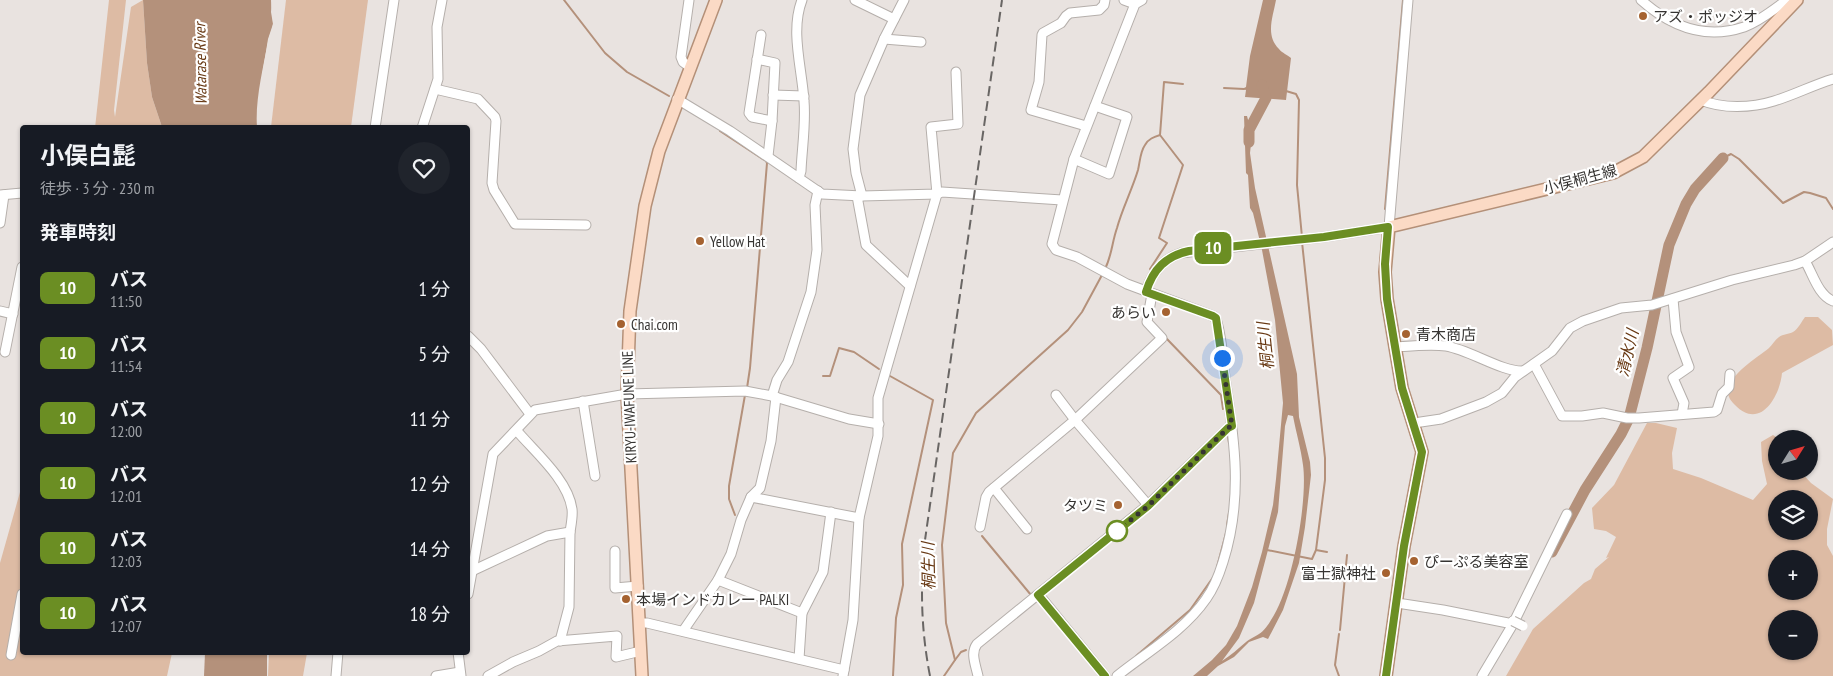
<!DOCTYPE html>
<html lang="ja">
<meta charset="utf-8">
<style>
body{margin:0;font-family:"PT Sans Narrow","Noto Sans JP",sans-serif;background:#20242c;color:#f1f3f6;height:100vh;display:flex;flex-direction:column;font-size:19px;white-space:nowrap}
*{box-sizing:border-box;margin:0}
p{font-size:16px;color:#9ea1a6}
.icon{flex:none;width:28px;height:28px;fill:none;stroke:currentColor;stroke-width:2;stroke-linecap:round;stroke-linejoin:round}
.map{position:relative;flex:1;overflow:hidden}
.panel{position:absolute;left:20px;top:125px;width:450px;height:530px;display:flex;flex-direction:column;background:#171b24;border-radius:5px;box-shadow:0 1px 4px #0004}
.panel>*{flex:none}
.badge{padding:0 10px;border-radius:8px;font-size:18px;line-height:32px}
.needle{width:32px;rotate:53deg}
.fabs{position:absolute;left:1768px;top:430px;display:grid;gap:10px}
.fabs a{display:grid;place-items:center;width:50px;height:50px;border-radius:50%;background:#171b24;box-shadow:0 1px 4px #0004;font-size:25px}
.you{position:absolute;width:25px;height:25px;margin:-12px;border:4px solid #fff;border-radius:50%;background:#1a73e8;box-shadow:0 0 0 8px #1a73e833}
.map>.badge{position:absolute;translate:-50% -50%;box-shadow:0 0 0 2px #fff}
h2{padding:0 20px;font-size:19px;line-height:45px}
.round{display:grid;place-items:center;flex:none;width:52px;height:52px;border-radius:26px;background:#20242c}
.head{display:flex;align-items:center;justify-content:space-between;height:85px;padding:0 20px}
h1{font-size:24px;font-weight:700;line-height:38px}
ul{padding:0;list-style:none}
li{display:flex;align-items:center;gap:15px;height:65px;padding:0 20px}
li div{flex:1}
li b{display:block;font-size:19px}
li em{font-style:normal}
li .badge{min-width:55px;font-weight:700;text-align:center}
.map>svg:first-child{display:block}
.green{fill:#ddbba4;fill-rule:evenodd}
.water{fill:#b4917b;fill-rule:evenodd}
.pier{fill:#e9e3e0}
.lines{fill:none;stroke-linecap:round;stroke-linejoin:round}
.stream{stroke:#b4917b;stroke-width:2}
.river{stroke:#b4917b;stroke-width:11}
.minor-casing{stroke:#b5afab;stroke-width:11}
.major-casing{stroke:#b49078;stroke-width:14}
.minor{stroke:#fff;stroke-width:9}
.major{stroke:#fbdac5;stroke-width:11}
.rail{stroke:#696664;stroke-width:2;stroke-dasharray:10 5;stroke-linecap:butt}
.minor-bridge-casing{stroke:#b5afab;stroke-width:11;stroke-linecap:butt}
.minor-bridge{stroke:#fff;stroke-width:9}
.line-casing{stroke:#fff;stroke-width:11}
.line{stroke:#6b8e23;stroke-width:8}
.walk{stroke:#363432;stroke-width:5;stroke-dasharray:0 9}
.poi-dot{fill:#a56230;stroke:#fff;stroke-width:2}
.stop-dot{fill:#fff;stroke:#6b8e23;stroke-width:2.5}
.labels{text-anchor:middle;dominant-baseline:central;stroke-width:4.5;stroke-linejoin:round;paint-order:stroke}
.poi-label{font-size:15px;fill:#363432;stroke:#fff;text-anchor:start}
.street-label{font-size:15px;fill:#363432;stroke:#fff}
.water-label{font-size:16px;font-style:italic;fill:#683914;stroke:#fff}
</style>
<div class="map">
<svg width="1833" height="676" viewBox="0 0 1833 676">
<rect width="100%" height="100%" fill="#e9e3e0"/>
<g class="green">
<path d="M109,0h17l-12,110 1,7 16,-110 12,-7 4,63 5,34 10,30 -67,1z"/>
<path d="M286,0h82l-17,127h-80z"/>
<path d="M1805,317h13l14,13 1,15 -51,28c-2,23 -22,58 -47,32 -4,-4 -7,-8 -7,-13 1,-18 29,-34 41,-44 3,-3 6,-8 10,-11 4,-3 10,-3 14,-5 5,-3 9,-11 12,-15z"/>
<path d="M1647,423h9l21,5 -5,25 1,16 28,9 52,22 14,-16 -5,-23 -1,-19 12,-7 6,4h-3v32h24l11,12 22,16 -6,30v16l6,11v120h-327l27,-47 51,-46 7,-4 4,-10 14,-12 -3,1 10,-21 -10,-6 -12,-2 -2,-21 22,-23zM1776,499h33v32h-33zM1776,559h33v32h-33zM1776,619h33v32h-33z"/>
<path d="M22,485v167l150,1 -5,23h-167v-113z"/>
<path d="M269,653h38l-4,23h-35z"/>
</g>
<g class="water">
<path d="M143,0h128c0,8 2,16 2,23 0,6 -4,13 -5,19 -5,26 -13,59 -11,85h-95l-10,-30 -5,-34z"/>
<path d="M1263,0h13c-3,17 -11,35 3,49 3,4 9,6 12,9l-5,42 -41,-3 1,-7 -4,-1 4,-2 4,-31z"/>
<path d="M1244,116h3l5,19 -2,18 5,35 42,186 2,43 11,45 1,13 -6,52 -6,36 -16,47 -15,29 -5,-2 -14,5 -15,15 -16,9 -11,10h-14l19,-16 14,-15 11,-19 15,-39 10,-35 11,-47 3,-26 7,-76 -8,-83 -13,-70 -9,-37 -3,-5 -2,-33 -2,-2zM1288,415l5,1c3,16 8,33 10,49 5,36 -11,125 -32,155 -3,5 -7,11 -12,14 -4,3 -10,5 -13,8 -8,7 -15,13 -24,19l17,-23 15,-35 24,-91 7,-86z"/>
<path d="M205,653h62v23h-63z"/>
</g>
<path class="pier" d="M272,0h2l-1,12 3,13 -5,15 -11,62 2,-26 6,-37 5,-15 -2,-12z"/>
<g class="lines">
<g class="stream">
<path d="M564,0l41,53 22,19 42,24"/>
<path d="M1224,88l20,1"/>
<path d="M1286,91l10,3 3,6 -2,85 5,52"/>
<path d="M720,131l46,30 1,2 -17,205 -3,20"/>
<path d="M1723,158l8,-4 8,5 44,44 21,-11 6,1 16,5 7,11"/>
<path d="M1385,209l18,-209"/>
<path d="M1302,242l23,216v22l-9,70 11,2"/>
<path d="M1105,269c7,-14 7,-27 12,-41 5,-19 15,-38 21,-58 2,-8 2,-18 7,-25 3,-6 9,-8 15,-10"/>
<path d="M1150,269l17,-26 -8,-5 24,-73 -23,-30 4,-53 19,2"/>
<path d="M1166,338l55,57 2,14"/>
<path d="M823,376h7l9,-28 15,4 25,17"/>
<path d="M890,376l43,24 -31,144 1,41 -7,33 -3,58"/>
<path d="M1228,436l1,7"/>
<path d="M735,515l-6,-16v-13l16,-91"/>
<path d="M1227,525l2,-12"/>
<path d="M982,536l49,59"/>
<path d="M1267,550l45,9 4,-9"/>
<path d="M1217,567l9,-34"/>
<path d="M1340,630l7,-75"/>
<path d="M1136,656l54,-46 24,-34"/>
<path d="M955,660l6,-8 5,-2"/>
<path d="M944,676l11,-16 -9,-37 -4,-78 11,-92 23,-40 92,-83 14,-18 20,-37"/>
<path d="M1339,676l-4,-11 4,-31"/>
</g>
<g class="river">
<path d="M1249,142v-12l17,-32 -4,-13"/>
<path d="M1552,552l33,-62 36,-56 8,-16 18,-70 22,-103 17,-41 9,-15 28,-31"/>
</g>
<defs>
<g id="minor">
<path d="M689,0l-8,57 2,5 7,5"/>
<path d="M855,0l39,19"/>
<path d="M1124,0l11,4"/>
<path d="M1641,0c29,26 64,40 103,27 16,-6 29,-17 43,-27"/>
<path d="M761,35l-12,78 3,4 20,4"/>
<path d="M884,39l37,3"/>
<path d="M757,59l18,4 -3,58 -4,35"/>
<path d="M435,89l43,10 17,18 1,4 -4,62 2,7 21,34 71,1"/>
<path d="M773,95l31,1"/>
<path d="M677,99l53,32 92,63 40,2 75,-2 5,-2 120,8"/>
<path d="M1701,100c21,9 51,8 73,1 20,-6 39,-16 59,-22"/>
<path d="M1086,126l-55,-16 8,-28 3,-47 1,-2 18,-10 5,-7 4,-3 29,-3 5,-5 1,-5"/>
<path d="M375,128l19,-128"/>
<path d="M422,128l16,-49 -1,-52 5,-27"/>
<path d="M1074,159l35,15 18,-57 -32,-11"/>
<path d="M799,178l2,-7c1,-23 5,-47 3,-70 -2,-33 -14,-70 -2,-101"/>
<path d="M0,195l22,-2"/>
<path d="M857,196l9,49 44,41"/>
<path d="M862,196l-6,-23 -3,-24 7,-54 25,-58 19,-37"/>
<path d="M0,223l4,-28"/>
<path d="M1805,261c8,13 13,34 28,40"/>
<path d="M1146,291c6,-18 16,-32 35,-38l143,-16 65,-10 19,-227"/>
<path d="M1673,299l3,33 13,35 -16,11 11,25 -2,11"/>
<path d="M0,311l13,3"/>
<path d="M468,336l13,13 49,65"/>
<path d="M1395,347c16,-1 35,-3 51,-1 24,4 56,26 77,25"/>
<path d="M5,352l17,-85"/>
<path d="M1534,364l28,52h20l21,-3 24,5h12l75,-6 3,-2 5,-16 7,-7 1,-13"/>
<path d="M1056,395l19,25 73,85"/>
<path d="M772,396l5,-16 11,-18 23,-70 6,-42 -2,-45 3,-14"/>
<path d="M583,401l12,75"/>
<path d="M1414,423l27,-4 45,-17 16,-9 13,-16 37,-26 18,-23 13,-7 38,-13 31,-3 80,-25 62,-15 11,-4 28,-19"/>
<path d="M517,431c18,21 51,49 55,78 1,7 -1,16 -2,23"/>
<path d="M994,488l33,41"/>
<path d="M751,497l108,21"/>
<path d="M980,527l6,-30 3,-5 86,-72 87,-82 -15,-16 5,-28"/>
<path d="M615,551v37l23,-2"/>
<path d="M472,571l75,-35 23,-4 -1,75 -9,34"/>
<path d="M718,580l84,33 21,-41 8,-60"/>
<path d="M468,594l25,-140 42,-44 92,-16 118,-3 27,5 77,23 30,5"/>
<path d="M1039,595l66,81"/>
<path d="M1397,603l46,7 70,14v-3"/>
<path d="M640,623h7l197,47"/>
<path d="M683,631l35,-51 13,-26 10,-34 10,-23 9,-9 11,-47 5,-44"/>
<path d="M458,652l3,24"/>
<path d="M11,655l11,-61"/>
<path d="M799,659l3,-46"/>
<path d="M336,676l2,-24"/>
<path d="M436,676l24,-4"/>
<path d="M488,676l25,-14 26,-11 18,-10 60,-5 -1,21 25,-6"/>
<path d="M843,676l10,-56 6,-102 19,-82v-38l59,-204 -6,-67 27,-3 -2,-52"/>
<path d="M978,676c-2,-10 -8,-23 -1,-32l171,-139 80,-77 4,-2"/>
<path d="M1117,676c30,-24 67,-45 89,-77 8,-11 13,-24 17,-37 20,-63 12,-120 2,-184 -2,-19 -3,-41 -9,-59l-3,-3 -86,-32 -50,-27 -21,-7 -4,-6 22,-85 61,-155 7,-4"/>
<path d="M1482,676l31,-52 54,-110"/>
</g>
<g id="major">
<path d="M642,676l-15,-282 3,-83 15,-105 14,-55 57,-151"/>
<path d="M1386,676l18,-130 18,-94 -20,-64 -15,-89 -2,-27 4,-45 224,-54 30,-16 66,-65 88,-92"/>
</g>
</defs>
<use href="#minor" class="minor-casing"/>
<use href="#major" class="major-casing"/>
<use href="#minor" class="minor"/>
<use href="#major" class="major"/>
<path class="rail" d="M930,676c-9,-46 -10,-90 -5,-136l77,-540"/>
<defs>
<path id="minor-bridge" d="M1513,621l10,5"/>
</defs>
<use href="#minor-bridge" class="minor-bridge-casing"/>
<use href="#minor-bridge" class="minor-bridge"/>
</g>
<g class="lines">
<defs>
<path id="line" d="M1105,676l-67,-81 110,-89 80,-78 4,-2 -16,-108 -3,-2 -67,-24c7,-23 20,-36 43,-41l135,-14 64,-10 -3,37 2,35 15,89 20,64 -18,94 -18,130"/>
</defs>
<use href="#line" class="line-casing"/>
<use href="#line" class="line"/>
<path class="walk" d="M1117,531l31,-25 80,-78 4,-2 -10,-68"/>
</g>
<g class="poi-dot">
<circle cx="1643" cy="16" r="5"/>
<circle cx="700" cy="241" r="5"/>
<circle cx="1166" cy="312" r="5"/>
<circle cx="621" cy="324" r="5"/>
<circle cx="1406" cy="334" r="5"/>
<circle cx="1118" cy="505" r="5"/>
<circle cx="1414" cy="561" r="5"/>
<circle cx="1386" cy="573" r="5"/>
<circle cx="626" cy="599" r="5"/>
</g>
<circle class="stop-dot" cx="1117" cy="531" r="10"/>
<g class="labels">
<g class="poi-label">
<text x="1653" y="16">アズ・ポッジオ</text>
<text x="710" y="241">Yellow Hat</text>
<text x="1156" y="312" text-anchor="end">あらい</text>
<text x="631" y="324">Chai.com</text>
<text x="1416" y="334">青木商店</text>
<text x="1108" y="505" text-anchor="end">タツミ</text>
<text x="1424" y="561">ぴーぷる美容室</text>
<text x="1376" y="573" text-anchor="end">富士獄神社</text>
<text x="636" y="599">本場インドカレー PALKI</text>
</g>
<g class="street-label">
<text transform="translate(1580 179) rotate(-15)">小俣桐生線</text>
<text transform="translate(629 407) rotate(-92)">KIRYU-IWAFUNE LINE</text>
</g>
<g class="water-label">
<text transform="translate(200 64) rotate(-91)">Watarase River</text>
<text transform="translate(1265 346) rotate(-96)">桐生川</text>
<text transform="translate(1627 353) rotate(-77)">清水川</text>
<text transform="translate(928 566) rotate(-91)">桐生川</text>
</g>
</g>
</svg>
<div class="fabs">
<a><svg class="needle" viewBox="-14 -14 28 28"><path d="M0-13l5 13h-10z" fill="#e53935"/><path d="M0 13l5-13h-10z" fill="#9ea1a6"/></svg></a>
<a><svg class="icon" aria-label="layers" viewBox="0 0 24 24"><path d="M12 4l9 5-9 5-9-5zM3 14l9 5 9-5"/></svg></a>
<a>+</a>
<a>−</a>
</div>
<div class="you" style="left:1222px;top:358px"></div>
<b class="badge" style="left:1213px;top:248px;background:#6b8e23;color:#fff">10</b>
<section class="panel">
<div class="head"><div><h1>小俣白髭</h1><p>徒歩 · 3 分 · 230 m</p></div><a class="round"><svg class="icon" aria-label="heart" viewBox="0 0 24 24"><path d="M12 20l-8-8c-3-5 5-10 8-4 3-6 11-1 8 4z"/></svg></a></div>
<h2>発車時刻</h2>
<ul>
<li><span class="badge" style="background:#6b8e23;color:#fff">10</span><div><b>バス</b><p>11:50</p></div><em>1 分</em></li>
<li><span class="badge" style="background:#6b8e23;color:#fff">10</span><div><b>バス</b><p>11:54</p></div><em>5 分</em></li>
<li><span class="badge" style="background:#6b8e23;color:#fff">10</span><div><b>バス</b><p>12:00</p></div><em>11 分</em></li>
<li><span class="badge" style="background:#6b8e23;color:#fff">10</span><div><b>バス</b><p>12:01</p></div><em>12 分</em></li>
<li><span class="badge" style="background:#6b8e23;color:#fff">10</span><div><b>バス</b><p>12:03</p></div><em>14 分</em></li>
<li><span class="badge" style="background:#6b8e23;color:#fff">10</span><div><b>バス</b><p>12:07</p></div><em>18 分</em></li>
</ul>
</section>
</div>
